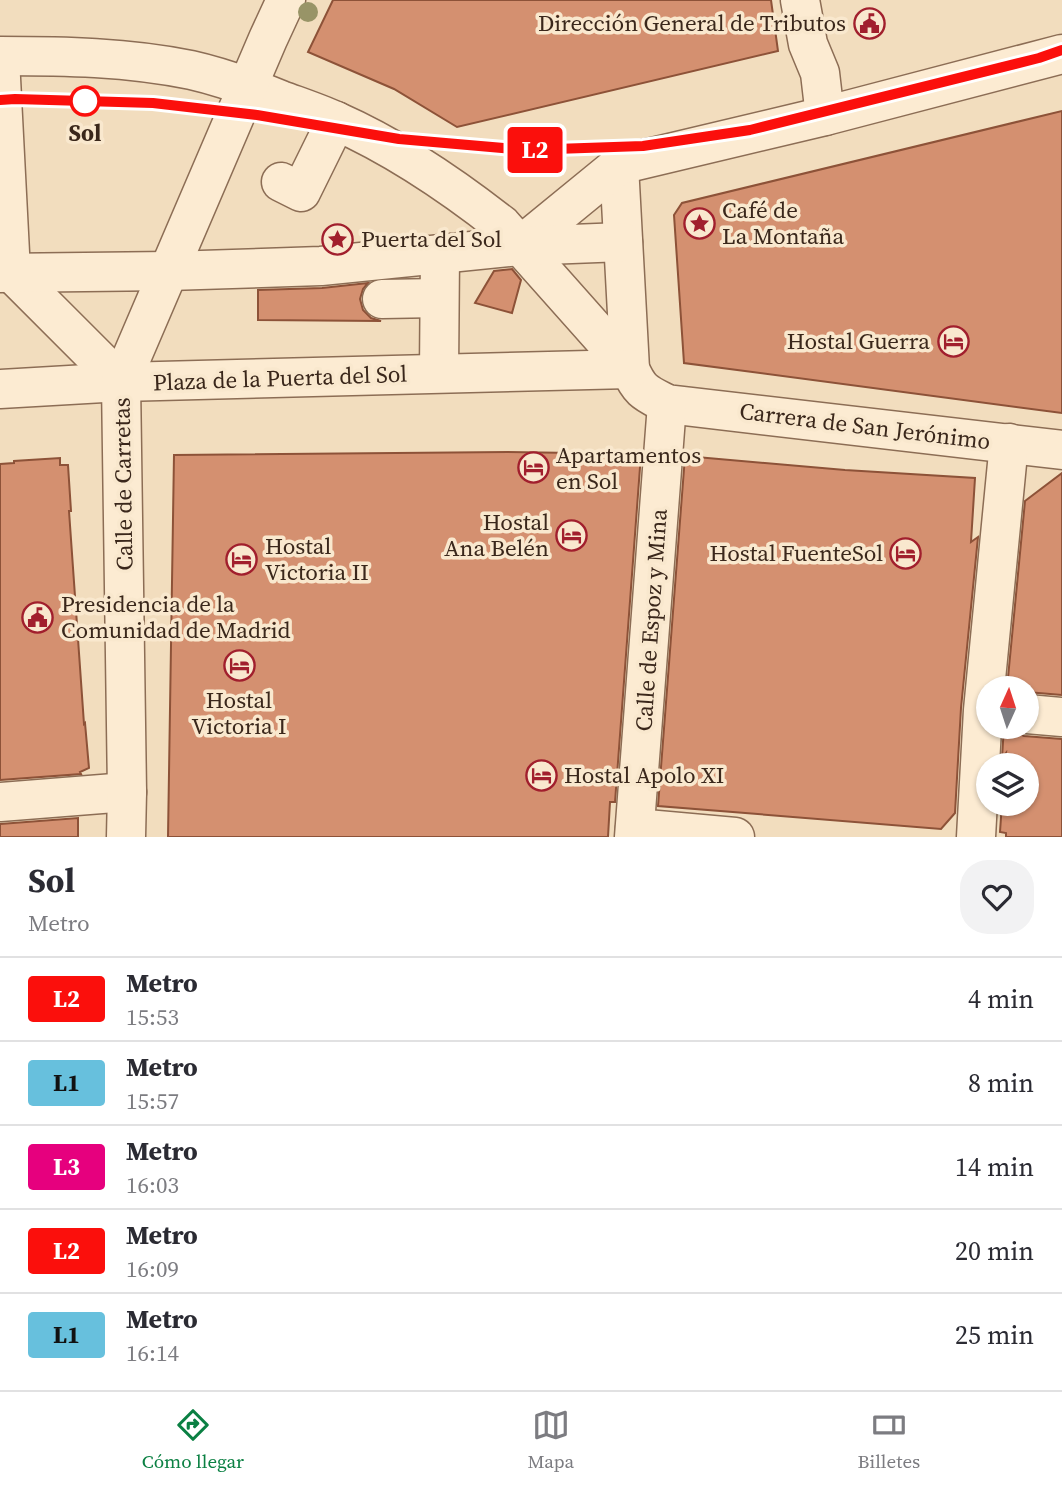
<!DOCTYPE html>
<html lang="es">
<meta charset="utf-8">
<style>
body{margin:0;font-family:"Source Serif 4",serif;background:#f2f2f3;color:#2b2b33;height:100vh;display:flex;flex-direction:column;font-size:26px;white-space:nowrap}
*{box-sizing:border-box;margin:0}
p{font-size:23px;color:#7c7c81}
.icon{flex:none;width:38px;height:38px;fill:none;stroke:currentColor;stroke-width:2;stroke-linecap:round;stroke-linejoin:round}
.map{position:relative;height:837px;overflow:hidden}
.panel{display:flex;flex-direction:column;background:#fff;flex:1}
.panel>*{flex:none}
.badge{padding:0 14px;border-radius:5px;font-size:24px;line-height:46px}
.needle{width:46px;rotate:3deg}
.buttons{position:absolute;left:976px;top:676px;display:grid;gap:14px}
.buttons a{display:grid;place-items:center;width:63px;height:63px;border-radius:50%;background:#fff;box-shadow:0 2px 5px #0004;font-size:35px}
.map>.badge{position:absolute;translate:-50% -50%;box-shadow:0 0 0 4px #fff}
.round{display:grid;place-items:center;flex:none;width:74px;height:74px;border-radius:28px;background:#f2f2f3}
.summary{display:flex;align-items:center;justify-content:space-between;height:119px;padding:0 28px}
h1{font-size:33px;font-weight:700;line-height:52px}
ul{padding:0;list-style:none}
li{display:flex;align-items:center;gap:21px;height:84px;padding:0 28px;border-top:2px solid #e1e1e2}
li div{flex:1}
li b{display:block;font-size:26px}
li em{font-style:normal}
li .badge{min-width:77px;font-weight:700;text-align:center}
.menu{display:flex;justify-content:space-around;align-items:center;height:98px;border-top:2px solid #e1e1e2;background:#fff;font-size:19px;color:#7c7c81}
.menu a{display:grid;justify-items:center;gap:4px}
.menu .current{color:#0b8043}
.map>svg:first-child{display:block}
.building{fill:#d49070;stroke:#8d5238;stroke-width:2}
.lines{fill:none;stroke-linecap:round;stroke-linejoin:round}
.street-casing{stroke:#8c6d55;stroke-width:41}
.street{stroke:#fcebd2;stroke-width:38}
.tree{fill:#989467}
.line-casing{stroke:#fff;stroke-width:16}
.line{stroke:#fb0f0c;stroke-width:10}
.stop-dot{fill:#fff;stroke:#fb0f0c;stroke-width:3.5}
.labels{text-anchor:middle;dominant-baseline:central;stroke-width:7;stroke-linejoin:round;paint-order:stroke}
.poi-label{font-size:23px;fill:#3a271b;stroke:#f9e8ce;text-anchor:start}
.stop-label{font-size:23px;font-weight:bold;fill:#3a271b;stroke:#f9e8ce}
.street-label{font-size:23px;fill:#3a271b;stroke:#f9e8ce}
</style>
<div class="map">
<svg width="1062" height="837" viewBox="0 0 1062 837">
<rect width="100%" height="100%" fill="#f2ddbe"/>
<g class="building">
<path d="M333,0h438l7,51 -321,76 -63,-38 -86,-37z"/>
<path d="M1062,111v302l-378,-50 -10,-148 8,-12z"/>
<path d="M512,269l9,11 -9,33 -37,-10 19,-32z"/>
<path d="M368,283l-5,6 -3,10 3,11 8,8 10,3 -123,-1v-30l64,-2z"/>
<path d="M508,452l133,2 -26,348h-5l-2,35h-440l6,-382z"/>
<path d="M685,456l160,14 130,8 -4,64 7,-5 -17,171 -6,105 -14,16 -283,-23z"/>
<path d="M60,458v7h8l3,46h-2l15,213 1,-1 4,45 -9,4 1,2 -81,6v-316l14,-1v-2z"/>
<path d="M1062,473v222l-35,-3v-4h-20l18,-187z"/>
<path d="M1004,726h6l5,6 9,4 38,3v98h-56v-4l-6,-1 2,-29h25v-38h-22l1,-12 -4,5z"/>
<path d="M78,818v19h-78v-13z"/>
</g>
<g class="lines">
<defs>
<g id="street">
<path d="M800,0l8,44 12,29 5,43"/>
<path d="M0,56c64,0 127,1 191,14 31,7 61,18 90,30 19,7 37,13 55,21 59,26 115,64 166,104l128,144"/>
<path d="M0,59l11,213 110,110"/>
<path d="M619,165l11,204c10,23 16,24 37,35l395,46"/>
<path d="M281,182l20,10 35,-71"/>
<path d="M520,246l99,-81 206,-49 237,-62"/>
<path d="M0,273l169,-2 152,-5 199,-20 103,-4"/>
<path d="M382,299l57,-1"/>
<path d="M439,373l1,-119"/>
<path d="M0,389l121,-7 509,-13"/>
<path d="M1027,714l35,3"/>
<path d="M0,802l127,-10"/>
<path d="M635,828l100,9"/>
<path d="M126,837l1,-45 -6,-410 147,-343 18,-39"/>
<path d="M634,837l33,-433"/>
<path d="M976,837l7,-127 26,-267"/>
</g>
</defs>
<use href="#street" class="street-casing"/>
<use href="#street" class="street"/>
</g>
<circle class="tree" cx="308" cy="12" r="10"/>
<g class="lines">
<defs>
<path id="line" d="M0,100l15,-1 138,4 104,12 142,24 127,11 117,-4 107,-16 289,-72 23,-8"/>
</defs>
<use href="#line" class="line-casing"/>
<use href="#line" class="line"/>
</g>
<defs>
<symbol id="civic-ring" viewBox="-11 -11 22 22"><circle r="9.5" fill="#f9e8ce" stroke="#a11f2d" stroke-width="1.5"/><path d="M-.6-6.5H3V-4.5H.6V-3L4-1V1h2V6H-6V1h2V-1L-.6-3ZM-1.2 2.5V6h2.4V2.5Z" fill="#a11f2d"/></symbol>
<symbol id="sight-ring" viewBox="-11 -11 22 22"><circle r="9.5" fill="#f9e8ce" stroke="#a11f2d" stroke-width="1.5"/><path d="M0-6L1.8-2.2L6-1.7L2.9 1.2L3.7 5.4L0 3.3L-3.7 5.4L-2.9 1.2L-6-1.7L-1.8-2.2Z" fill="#a11f2d"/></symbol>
<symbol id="hotel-ring" viewBox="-11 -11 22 22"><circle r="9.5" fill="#f9e8ce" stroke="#a11f2d" stroke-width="1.5"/><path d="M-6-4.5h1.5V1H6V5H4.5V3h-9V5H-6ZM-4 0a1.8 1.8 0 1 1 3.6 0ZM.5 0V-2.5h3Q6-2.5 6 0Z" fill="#a11f2d"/></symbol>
</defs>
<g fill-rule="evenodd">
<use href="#civic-ring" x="852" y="6" width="35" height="35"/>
<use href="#sight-ring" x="682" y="206" width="35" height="35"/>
<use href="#sight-ring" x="320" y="222" width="35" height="35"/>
<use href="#hotel-ring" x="936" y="324" width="35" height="35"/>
<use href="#hotel-ring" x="516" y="450" width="35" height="35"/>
<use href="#hotel-ring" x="554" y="518" width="35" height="35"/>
<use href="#hotel-ring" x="888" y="536" width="35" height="35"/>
<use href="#hotel-ring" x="224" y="542" width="35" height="35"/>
<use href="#civic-ring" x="20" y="600" width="35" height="35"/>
<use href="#hotel-ring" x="222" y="648" width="35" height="35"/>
<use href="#hotel-ring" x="524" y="758" width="35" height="35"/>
</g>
<circle class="stop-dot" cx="85" cy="101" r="14"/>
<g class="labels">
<g class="poi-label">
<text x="846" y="23" text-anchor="end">Dirección General de Tributos</text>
<text x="722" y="210">Café de<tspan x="722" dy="26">La Montaña</tspan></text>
<text x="361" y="239">Puerta del Sol</text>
<text x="930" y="341" text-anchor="end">Hostal Guerra</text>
<text x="556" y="455">Apartamentos<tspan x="556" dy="26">en Sol</tspan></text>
<text x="549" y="522" text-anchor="end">Hostal<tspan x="549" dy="26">Ana Belén</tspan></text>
<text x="265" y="546">Hostal<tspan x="265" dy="26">Victoria II</tspan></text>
<text x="883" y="553" text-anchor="end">Hostal FuenteSol</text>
<text x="61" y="604">Presidencia de la<tspan x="61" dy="26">Comunidad de Madrid</tspan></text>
<text x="239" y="700" text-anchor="middle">Hostal<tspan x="239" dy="26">Victoria I</tspan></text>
<text x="564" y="775">Hostal Apolo XI</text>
</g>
<g class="stop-label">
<text x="85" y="133">Sol</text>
</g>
<g class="street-label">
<text transform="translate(280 378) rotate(-2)">Plaza de la Puerta del Sol</text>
<text transform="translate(865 426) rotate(7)">Carrera de San Jerónimo</text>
<text transform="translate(123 484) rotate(-91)">Calle de Carretas</text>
<text transform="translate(651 620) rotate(-86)">Calle de Espoz y Mina</text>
</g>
</g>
</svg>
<div class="buttons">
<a><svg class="needle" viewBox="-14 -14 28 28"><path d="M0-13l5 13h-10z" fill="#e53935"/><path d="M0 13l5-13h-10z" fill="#7c7c81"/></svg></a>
<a><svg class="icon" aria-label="layers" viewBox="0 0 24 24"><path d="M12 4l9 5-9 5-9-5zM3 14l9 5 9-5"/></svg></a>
</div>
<b class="badge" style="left:535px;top:150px;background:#fb0f0c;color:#fff">L2</b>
</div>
<section class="panel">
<div class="summary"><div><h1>Sol</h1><p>Metro</p></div><a class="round"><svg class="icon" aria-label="heart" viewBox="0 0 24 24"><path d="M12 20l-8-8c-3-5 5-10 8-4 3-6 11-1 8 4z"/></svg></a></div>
<ul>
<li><span class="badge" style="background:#fb0f0c;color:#fff">L2</span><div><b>Metro</b><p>15:53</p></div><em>4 min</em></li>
<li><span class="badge" style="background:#67c0dd;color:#111">L1</span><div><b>Metro</b><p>15:57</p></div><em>8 min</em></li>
<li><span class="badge" style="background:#e6007e;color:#fff">L3</span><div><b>Metro</b><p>16:03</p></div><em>14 min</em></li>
<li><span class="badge" style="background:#fb0f0c;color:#fff">L2</span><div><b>Metro</b><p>16:09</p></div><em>20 min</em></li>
<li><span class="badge" style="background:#67c0dd;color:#111">L1</span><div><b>Metro</b><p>16:14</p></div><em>25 min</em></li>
</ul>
</section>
<nav class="menu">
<a class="current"><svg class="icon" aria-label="directions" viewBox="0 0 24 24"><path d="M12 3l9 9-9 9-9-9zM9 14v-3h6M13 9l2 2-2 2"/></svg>Cómo llegar</a>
<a><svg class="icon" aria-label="map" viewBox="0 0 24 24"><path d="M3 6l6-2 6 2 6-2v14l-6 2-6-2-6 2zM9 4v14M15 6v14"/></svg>Mapa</a>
<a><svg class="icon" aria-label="tickets" viewBox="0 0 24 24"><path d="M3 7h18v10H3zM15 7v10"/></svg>Billetes</a>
</nav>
